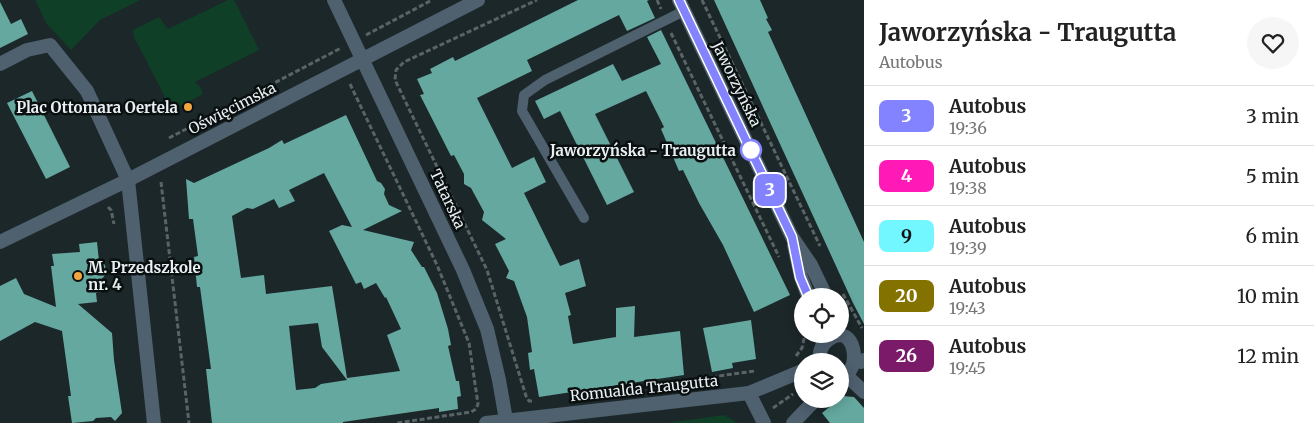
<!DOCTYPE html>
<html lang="pl">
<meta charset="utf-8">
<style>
body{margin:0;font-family:Merriweather,serif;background:#f6f6f6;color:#222;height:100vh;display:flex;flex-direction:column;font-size:19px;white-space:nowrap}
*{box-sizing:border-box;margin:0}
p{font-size:16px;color:#767676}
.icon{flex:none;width:28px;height:28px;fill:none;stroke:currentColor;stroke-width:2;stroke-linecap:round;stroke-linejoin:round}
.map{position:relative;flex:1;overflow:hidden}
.drawer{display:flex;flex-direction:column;background:#fff;width:450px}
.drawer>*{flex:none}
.badge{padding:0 10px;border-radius:8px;font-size:18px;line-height:32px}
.controls{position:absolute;left:794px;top:288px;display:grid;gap:10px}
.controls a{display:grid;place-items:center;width:55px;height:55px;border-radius:50%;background:#fff;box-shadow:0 2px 12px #0003;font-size:25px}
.map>.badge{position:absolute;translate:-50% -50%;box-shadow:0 0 0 2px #fff}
.round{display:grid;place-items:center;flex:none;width:52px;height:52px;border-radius:26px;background:#f6f6f6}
.summary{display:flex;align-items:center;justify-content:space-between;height:85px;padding:0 15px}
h1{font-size:24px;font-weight:700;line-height:38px}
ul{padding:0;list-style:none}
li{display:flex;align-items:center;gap:15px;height:60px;padding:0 15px;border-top:1px solid #e0e0e0}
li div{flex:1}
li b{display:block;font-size:19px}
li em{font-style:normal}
li .badge{min-width:55px;font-weight:700;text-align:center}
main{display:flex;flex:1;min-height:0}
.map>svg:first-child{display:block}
.green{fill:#0f3f26}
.building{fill:#64a89f;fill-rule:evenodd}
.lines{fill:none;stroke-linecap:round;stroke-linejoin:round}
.path{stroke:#5a6466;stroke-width:3;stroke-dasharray:5 2.5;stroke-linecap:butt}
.service{stroke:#4f606f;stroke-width:10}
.minor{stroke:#4f606f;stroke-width:14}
.tertiary{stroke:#4f606f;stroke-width:14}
.line-casing{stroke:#fff;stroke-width:11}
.line{stroke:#8383ff;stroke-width:8}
.poi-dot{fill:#f2a541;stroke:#0a0f10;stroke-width:2}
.stop-dot{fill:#fff;stroke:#8383ff;stroke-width:2.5}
.labels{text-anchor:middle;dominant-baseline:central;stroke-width:5;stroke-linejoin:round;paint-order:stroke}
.street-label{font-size:15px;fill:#e9f0f2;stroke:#0a0f10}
.poi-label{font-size:15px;font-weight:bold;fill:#e9f0f2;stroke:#0a0f10;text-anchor:end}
.stop-label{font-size:15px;font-weight:bold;fill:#e9f0f2;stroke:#0a0f10;text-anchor:end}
</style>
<main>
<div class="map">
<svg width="864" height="423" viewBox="0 0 864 423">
<rect width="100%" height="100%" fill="#1c272a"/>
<g class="green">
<path d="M35,0h105l-40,20 -29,30 -25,-27z"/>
<path d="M228,0h6l25,50 -64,32 5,5 3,7 -35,18 -3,-7 -1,-10 -30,-58 -1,-7 26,-13 9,12z"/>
<path d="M724,415l14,8h-71z"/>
</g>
<g class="building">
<path d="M578,0h71l-2,1 8,17 -28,13 -8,-16 -92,45 5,11 -55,27 35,70 22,-11 12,25 -22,11 36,73 19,-7 7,27 -21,7 6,22 -3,1 5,28 43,-7v-29l19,-2 -1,31 46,-6 4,44 -145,22 -5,-28 -4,1 -2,-17 4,-1 -5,-35 -13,-36 -8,-3 3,-7 -14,-27 11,-5 -24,-19 2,-8 -13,-24 -7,-4v-10l-10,-19 -3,1 -31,-61 4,-1 -7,-15 15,-6 -2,-4 23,-12 2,4z"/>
<path d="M714,0h46l8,18 -2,1 6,11 -4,2 96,210v82l-11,-21z"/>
<path d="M0,2l11,22 10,-5 7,15 -28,14z"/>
<path d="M661,30l129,265 -36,17 -31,-67 -24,-42 -16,-33 -4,1 -18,-42 3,-2 -18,-36 -51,23 39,78 -27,13 -47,-94 -16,8 -9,-18 78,-37 9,17 39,-17 -14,-27z"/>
<path d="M32,91l38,76 -24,12 -39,-76z"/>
<path d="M346,115l31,66 4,2 4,6 -1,5 5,11 13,6 -39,19 51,12 -3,8 11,17h2l13,26 11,36 3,16 -3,1 8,35h3l2,15 -4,1 1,12 -19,3v-4l-96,14v1h-131l-6,-54h5l-11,-82h-3l-3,-30 4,-1 -5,-37h-4l-3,-40 8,4 75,-35 13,-8 2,4zM324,173l28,54 -10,-2 -13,6 27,53 5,-2 3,7 12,-6 9,15 1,-1 15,32 -14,6 13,36 -53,7 -15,-92 -66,8 -2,-19 -23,3 -9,-62 15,-8 6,1 21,-10 5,9 16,-7 -6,-11zM318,323l4,24 25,33 -26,4 -6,4 -19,2 -7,-64z"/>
<path d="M97,242l2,19 6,4 1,9 -5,6 1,12 -6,1 1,9 -19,2 34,29 2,27 8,53 -7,8 -4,-4 -15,1 -3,3 -21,2 -4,-27h3l-9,-65 -27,-9 -35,19v-55l16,-8 8,16 32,13 -5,-41h3l-2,-12 28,-2 -1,-8z"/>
<path d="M751,320l5,39 -24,4 1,5 -21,4 -9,-44z"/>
<path d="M843,396l11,1 10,11v15h-34l-8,-10z"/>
</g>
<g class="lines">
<g class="path">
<path d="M657,0l4,9"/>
<path d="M702,0l118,246"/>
<path d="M671,33l108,224"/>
<path d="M366,35l66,-35"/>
<path d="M350,84l87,181 32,78 9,61 -2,5 -5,3 -74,11"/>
<path d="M169,138l172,-90"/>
<path d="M161,182l28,241"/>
<path d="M108,207l3,3 3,14"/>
<path d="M843,294l19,34"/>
<path d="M799,310l3,10"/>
<path d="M796,356l6,-8 3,-14"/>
<path d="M645,386l110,-15"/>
<path d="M532,401h-3l-3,-5 -39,-126 -92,-190 1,-10 8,-8 133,-62"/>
<path d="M773,408l20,-14"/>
</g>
<path class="service" d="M584,218l-62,-107 2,-16 21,-15 139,-69"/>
<g class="minor">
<path d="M334,0l129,270 24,59 12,51 7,40"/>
<path d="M0,64l27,-14 23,-5 37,46 41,89 26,243"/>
<path d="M861,362l3,-2"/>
<path d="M749,393l15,30"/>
<path d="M486,423l263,-30 53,-22"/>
<path d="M793,423l23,-24"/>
</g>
<g class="tertiary">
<path d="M679,0l113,237 19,28 15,31"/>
<path d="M0,242l128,-62 350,-180"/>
<path d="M794,245l7,32 7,19"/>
<path d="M820,361c-1,-8 1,-16 8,-21 27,-21 36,33 12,37"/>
<path d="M847,376l17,16"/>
</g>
</g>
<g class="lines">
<defs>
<path id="line" d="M679,0l113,237 8,40 8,19"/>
</defs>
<use href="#line" class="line-casing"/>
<use href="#line" class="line"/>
</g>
<g class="poi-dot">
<circle cx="188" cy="107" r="5"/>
<circle cx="78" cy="276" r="5"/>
</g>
<circle class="stop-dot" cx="751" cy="150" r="10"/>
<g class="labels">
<g class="street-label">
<text transform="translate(737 84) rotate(64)">Jaworzyńska</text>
<text transform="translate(232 108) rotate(-27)">Oświęcimska</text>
<text transform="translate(448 199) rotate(65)">Tatarska</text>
<text transform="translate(644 388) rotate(-6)">Romualda Traugutta</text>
</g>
<g class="poi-label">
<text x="178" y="107">Plac Ottomara Oertela</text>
<text x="88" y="267" text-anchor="start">M. Przedszkole<tspan x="88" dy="17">nr. 4</tspan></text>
</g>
<g class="stop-label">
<text x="736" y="150">Jaworzyńska - Traugutta</text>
</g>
</g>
</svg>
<div class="controls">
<a><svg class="icon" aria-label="locate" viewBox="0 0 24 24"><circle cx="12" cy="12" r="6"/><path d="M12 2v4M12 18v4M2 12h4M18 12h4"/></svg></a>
<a><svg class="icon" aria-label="layers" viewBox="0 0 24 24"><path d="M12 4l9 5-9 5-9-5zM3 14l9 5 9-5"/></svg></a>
</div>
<b class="badge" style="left:770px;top:190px;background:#8383ff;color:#fff">3</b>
</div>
<section class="drawer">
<div class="summary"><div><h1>Jaworzyńska - Traugutta</h1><p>Autobus</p></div><a class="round"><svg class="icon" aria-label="heart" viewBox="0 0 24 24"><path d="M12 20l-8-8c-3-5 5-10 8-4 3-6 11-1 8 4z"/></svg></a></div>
<ul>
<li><span class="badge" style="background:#8383ff;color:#fff">3</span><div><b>Autobus</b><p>19:36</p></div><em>3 min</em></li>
<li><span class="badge" style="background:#ff1ab8;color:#fff">4</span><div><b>Autobus</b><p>19:38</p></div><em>5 min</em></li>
<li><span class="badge" style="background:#72f6ff;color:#111">9</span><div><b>Autobus</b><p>19:39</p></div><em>6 min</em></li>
<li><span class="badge" style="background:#837200;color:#fff">20</span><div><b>Autobus</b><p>19:43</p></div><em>10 min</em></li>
<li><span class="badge" style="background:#7b1a69;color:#fff">26</span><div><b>Autobus</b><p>19:45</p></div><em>12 min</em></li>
</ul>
</section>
</main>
